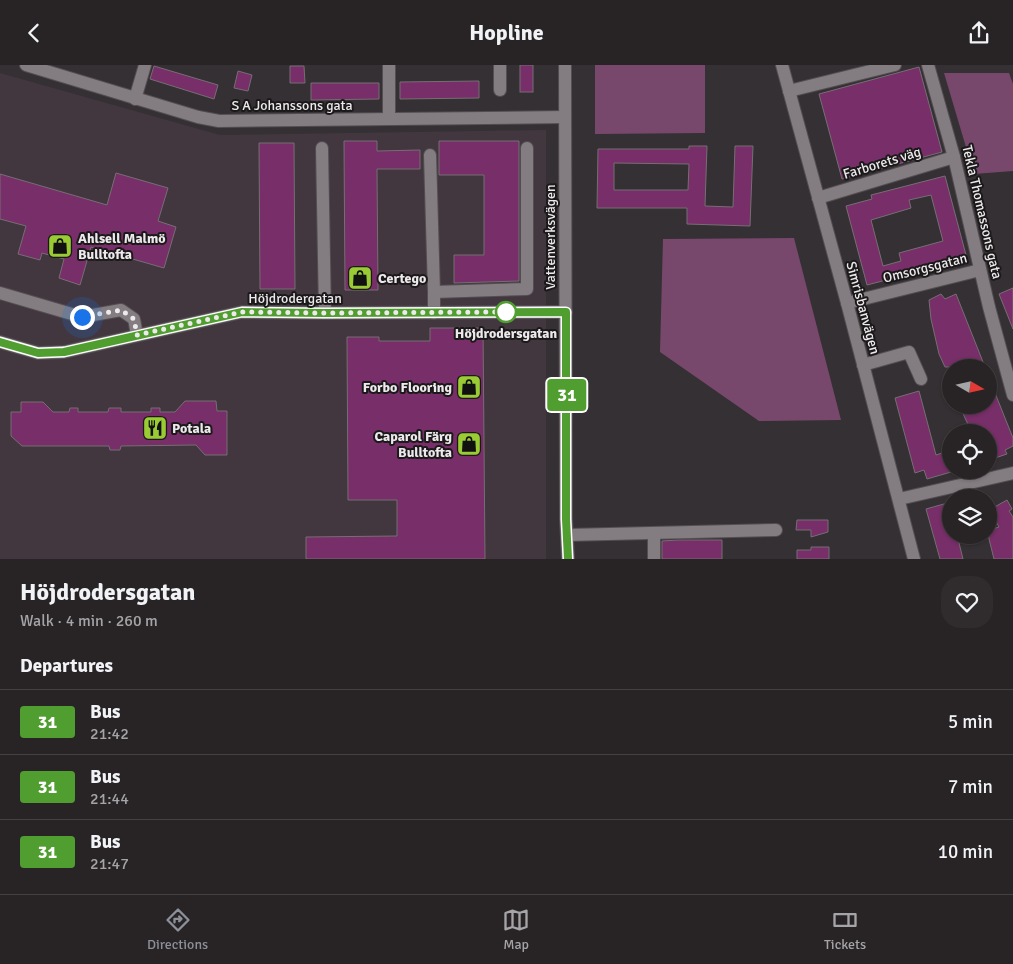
<!DOCTYPE html>
<meta charset="utf-8">
<style>
body{margin:0;font-family:Signika,sans-serif;background:#302c2e;color:#f1f3f6;height:100vh;display:flex;flex-direction:column;font-size:19px;white-space:nowrap}
*{box-sizing:border-box;margin:0}
p{font-size:16px;color:#a5a4a7}
.icon{flex:none;width:28px;height:28px;fill:none;stroke:currentColor;stroke-width:2;stroke-linecap:round;stroke-linejoin:round}
.map{position:relative;height:494px;overflow:hidden}
.sheet{display:flex;flex-direction:column;background:#282426;flex:1}
.sheet>*{flex:none}
.badge{padding:0 10px;border-radius:4px;font-size:18px;line-height:32px}
.needle{width:32px;rotate:99deg}
.fabs{position:absolute;left:942px;top:294px;display:grid;gap:10px}
.fabs a{display:grid;place-items:center;width:55px;height:55px;border-radius:50%;background:#282426;box-shadow:0 1px 4px #0004,0 0 0 1px #444143;font-size:25px}
.you{position:absolute;width:25px;height:25px;margin:-12px;border:4px solid #fff;border-radius:50%;background:#1a73e8;box-shadow:0 0 0 8px #1a73e833}
.map>.badge{position:absolute;translate:-50% -50%;box-shadow:0 0 0 2px #fff}
h2{padding:0 20px;font-size:19px;line-height:45px}
.round{display:grid;place-items:center;flex:none;width:52px;height:52px;border-radius:20px;background:#302c2e}
.head{display:flex;align-items:center;justify-content:space-between;height:85px;padding:0 20px}
h1{font-size:24px;font-weight:800;line-height:38px}
ul{padding:0;list-style:none}
li{display:flex;align-items:center;gap:15px;height:65px;padding:0 20px;border-top:1px solid #444143}
li div{flex:1}
li b{display:block;font-size:19px}
li em{font-style:normal}
li .badge{min-width:55px;font-weight:700;text-align:center}
header{display:flex;justify-content:space-between;align-items:center;height:65px;padding:0 20px;background:#282426;font-size:22px;font-weight:800}
.dock{display:flex;justify-content:space-around;align-items:center;height:70px;border-top:1px solid #444143;background:#282426;font-size:14px;color:#a5a4a7}
.dock a{display:grid;justify-items:center;gap:2px}
.dock .active{color:#8c9099}
.map>svg:first-child{display:block}
.built{fill:#42373f}
.green{fill:#78486c}
.building{fill:#782e68;stroke:#756f73;fill-rule:evenodd}
.lines{fill:none;stroke-linecap:round;stroke-linejoin:round}
.minor-casing{stroke:#534e51;stroke-width:14}
.minor{stroke:#837d81;stroke-width:12}
.line-casing{stroke:#fff;stroke-width:11}
.line{stroke:#509e2f;stroke-width:8}
.walk{stroke:#ede9ec;stroke-width:5;stroke-dasharray:0 9}
.stop-dot{fill:#fff;stroke:#509e2f;stroke-width:2.5}
.labels{text-anchor:middle;dominant-baseline:central;stroke-width:4;stroke-linejoin:round;paint-order:stroke}
.street-label{font-size:14px;fill:#ede9ec;stroke:#1b191a}
.poi-label{font-size:14px;font-weight:bold;fill:#ede9ec;stroke:#1b191a;text-anchor:start}
.stop-label{font-size:14px;font-weight:bold;fill:#ede9ec;stroke:#1b191a}
</style>
<header><svg class="icon" aria-label="back" viewBox="0 0 24 24"><path d="M15 5l-7 7 7 7"/></svg>Hopline<svg class="icon" aria-label="share" viewBox="0 0 24 24"><path d="M12 15V3M7 8l5-5 5 5M5 13v7h14v-7"/></svg></header>
<div class="map">
<svg width="1013" height="494" viewBox="0 0 1013 494">
<rect width="100%" height="100%" fill="#353033"/>
<path class="built" d="M0,8l220,62 326,-5v429h-546z"/>
<g class="green">
<path d="M595,0h110v68l-110,1z"/>
<path d="M944,8h65l4,11v87l-39,3z"/>
<path d="M794,173l47,182 -82,1 -99,-69 3,-113z"/>
</g>
<g class="building">
<rect x="520" y="0" width="13" height="27"/>
<path d="M154,1l64,19 -4,14 -64,-20z"/>
<path d="M290,1h14l1,17h-15z"/>
<path d="M919,2l23,85 -100,27 -23,-85z"/>
<path d="M238,6l14,4 -4,16 -14,-3z"/>
<path d="M479,16v17l-79,1v-17z"/>
<path d="M311,18h68v16l-68,1z"/>
<path d="M344,76h33v10l43,-1v19h-43l1,121h-33z"/>
<path d="M439,76h80v140l-65,2v-28h30v-80h-45z"/>
<path d="M259,78h35l1,146h-35z"/>
<path d="M689,81h18l-2,60 28,1 2,-61h18l-3,80 -63,-2v-16h-90l1,-59h91zM614,98l75,1 -1,26h-74z"/>
<path d="M116,108l52,15 -10,33 18,6 -12,41 -73,-21 -11,38 -21,-7 5,-19 -22,-6 -2,7 -22,-6 8,-28 -26,-7v-45l107,31z"/>
<path d="M945,111l21,79 -31,9v2l-6,2v1l-10,3 -1,-3 -29,8 1,2 -23,6 -21,-79 26,-7 -1,-4zM931,130l12,46 -44,12 2,8 -18,5 -12,-46 40,-12 -2,-8z"/>
<path d="M1013,223v41l-14,-35z"/>
<path d="M941,229l4,5 11,-5 29,73h-40l-6,-13 -8,-35 -2,-19z"/>
<path d="M430,263h53l2,231h-179v-22l91,-1v-36h-49l-1,-163h32v4h51z"/>
<path d="M989,313l24,60v8l-8,4 2,4 -15,5 -3,-4v-22h-17l-13,-28h30z"/>
<path d="M919,326l17,64 15,-5v22l-24,7 -3,-9 -9,3 -20,-75z"/>
<path d="M185,336h31l1,10h10v44h-22l-9,-10 -75,1 -1,4h-10l-1,-4h-87l-11,-10v-24h10v-10h22l10,10h16l1,-4h8v4h30l1,-4h12v4h30v-4h9v4h15z"/>
<path d="M1007,435l5,9 -3,2 4,6v42h-19l-5,-20v-9l10,-3 -4,-7 2,-2 -6,-9z"/>
<path d="M951,437v33h6l6,24h-23l-14,-50z"/>
<path d="M797,455h31v12l-17,5v-7h-15z"/>
<path d="M678,475h44v19h-60v-18z"/>
<path d="M811,482h18v12h-32v-9h14z"/>
</g>
<g class="lines">
<defs>
<g id="minor">
<path d="M26,0l172,52 21,4 346,-4"/>
<path d="M565,0l1,454 2,40"/>
<path d="M782,0l65,238 67,256"/>
<path d="M928,0l26,92 35,150 24,88"/>
<path d="M500,25v-25"/>
<path d="M789,26l106,-26"/>
<path d="M135,34l10,-34"/>
<path d="M389,54v-54"/>
<path d="M322,83l3,165"/>
<path d="M430,90l4,137v21"/>
<path d="M818,133l136,-41"/>
<path d="M434,227l93,-3v-141"/>
<path d="M0,228l82,24 39,-7 13,9 3,16"/>
<path d="M847,238l133,-33"/>
<path d="M0,277l38,11 26,-1 178,-40 83,1 241,-1"/>
<path d="M863,300l46,-13 12,27"/>
<path d="M899,434l114,-26"/>
<path d="M654,468v26"/>
<path d="M567,470l209,-5"/>
</g>
</defs>
<use href="#minor" class="minor-casing"/>
<use href="#minor" class="minor"/>
</g>
<g class="lines">
<defs>
<path id="line" d="M0,277l38,11 26,-1 178,-40 82,1 242,-1v207l2,40"/>
</defs>
<use href="#line" class="line-casing"/>
<use href="#line" class="line"/>
<path class="walk" d="M82,252l39,-7 13,9 3,16 105,-23 82,1 182,-1"/>
</g>
<defs>
<symbol id="shop-square" viewBox="-11 -11 22 22"><rect x="-9" y="-9" width="18" height="18" rx="4" fill="#9acb35" stroke="#1b191a"/><path d="M-5-2.5h2.3a2.7 3.5 0 0 1 5.4 0H5L5.5 6h-11ZM-1.5-2.5h3a1.5 2.3 0 0 0-3 0Z" fill="#111"/></symbol>
<symbol id="restaurant-square" viewBox="-11 -11 22 22"><rect x="-9" y="-9" width="18" height="18" rx="4" fill="#9acb35" stroke="#1b191a"/><path d="M-5-6h1v4h1v-4h1v4h1v-4h1v5L-1.5 .5V6h-2V.5L-5-1ZM5-6V6H3V1.5H1.5Q1.5-4 5-6Z" fill="#111"/></symbol>
</defs>
<g fill-rule="evenodd">
<use href="#shop-square" x="46" y="167" width="28" height="28"/>
<use href="#shop-square" x="346" y="199" width="28" height="28"/>
<use href="#shop-square" x="455" y="308" width="28" height="28"/>
<use href="#restaurant-square" x="141" y="349" width="28" height="28"/>
<use href="#shop-square" x="455" y="365" width="28" height="28"/>
</g>
<circle class="stop-dot" cx="506" cy="247" r="10"/>
<g class="labels">
<g class="street-label">
<text x="292" y="40">S A Johanssons gata</text>
<text transform="translate(882 98) rotate(-17)">Farborets väg</text>
<text transform="translate(982 147) rotate(77)">Tekla Thomassons gata</text>
<text transform="translate(550 172) rotate(-90)">Vattenverksvägen</text>
<text transform="translate(925 203) rotate(-14)">Omsorgsgatan</text>
<text x="295" y="233">Höjdrodergatan</text>
<text transform="translate(863 243) rotate(75)">Simrisbanvägen</text>
</g>
<g class="poi-label">
<text x="78" y="173">Ahlsell Malmö<tspan x="78" dy="16">Bulltofta</tspan></text>
<text x="378" y="213">Certego</text>
<text x="452" y="322" text-anchor="end">Forbo Flooring</text>
<text x="172" y="363">Potala</text>
<text x="452" y="371" text-anchor="end">Caparol Färg<tspan x="452" dy="16">Bulltofta</tspan></text>
</g>
<g class="stop-label">
<text x="506" y="268">Höjdrodersgatan</text>
</g>
</g>
</svg>
<div class="fabs">
<a><svg class="needle" viewBox="-14 -14 28 28"><path d="M0-13l5 13h-10z" fill="#e53935"/><path d="M0 13l5-13h-10z" fill="#a5a4a7"/></svg></a>
<a><svg class="icon" aria-label="locate" viewBox="0 0 24 24"><circle cx="12" cy="12" r="6"/><path d="M12 2v4M12 18v4M2 12h4M18 12h4"/></svg></a>
<a><svg class="icon" aria-label="layers" viewBox="0 0 24 24"><path d="M12 4l9 5-9 5-9-5zM3 14l9 5 9-5"/></svg></a>
</div>
<div class="you" style="left:82px;top:252px"></div>
<b class="badge" style="left:567px;top:330px;background:#509e2f;color:#fff">31</b>
</div>
<section class="sheet">
<div class="head"><div><h1>Höjdrodersgatan</h1><p>Walk · 4 min · 260 m</p></div><a class="round"><svg class="icon" aria-label="heart" viewBox="0 0 24 24"><path d="M12 20l-8-8c-3-5 5-10 8-4 3-6 11-1 8 4z"/></svg></a></div>
<h2>Departures</h2>
<ul>
<li><span class="badge" style="background:#509e2f;color:#fff">31</span><div><b>Bus</b><p>21:42</p></div><em>5 min</em></li>
<li><span class="badge" style="background:#509e2f;color:#fff">31</span><div><b>Bus</b><p>21:44</p></div><em>7 min</em></li>
<li><span class="badge" style="background:#509e2f;color:#fff">31</span><div><b>Bus</b><p>21:47</p></div><em>10 min</em></li>
</ul>
</section>
<nav class="dock">
<a class="active"><svg class="icon" aria-label="directions" viewBox="0 0 24 24"><path d="M12 3l9 9-9 9-9-9zM9 14v-3h6M13 9l2 2-2 2"/></svg>Directions</a>
<a><svg class="icon" aria-label="map" viewBox="0 0 24 24"><path d="M3 6l6-2 6 2 6-2v14l-6 2-6-2-6 2zM9 4v14M15 6v14"/></svg>Map</a>
<a><svg class="icon" aria-label="tickets" viewBox="0 0 24 24"><path d="M3 7h18v10H3zM15 7v10"/></svg>Tickets</a>
</nav>
